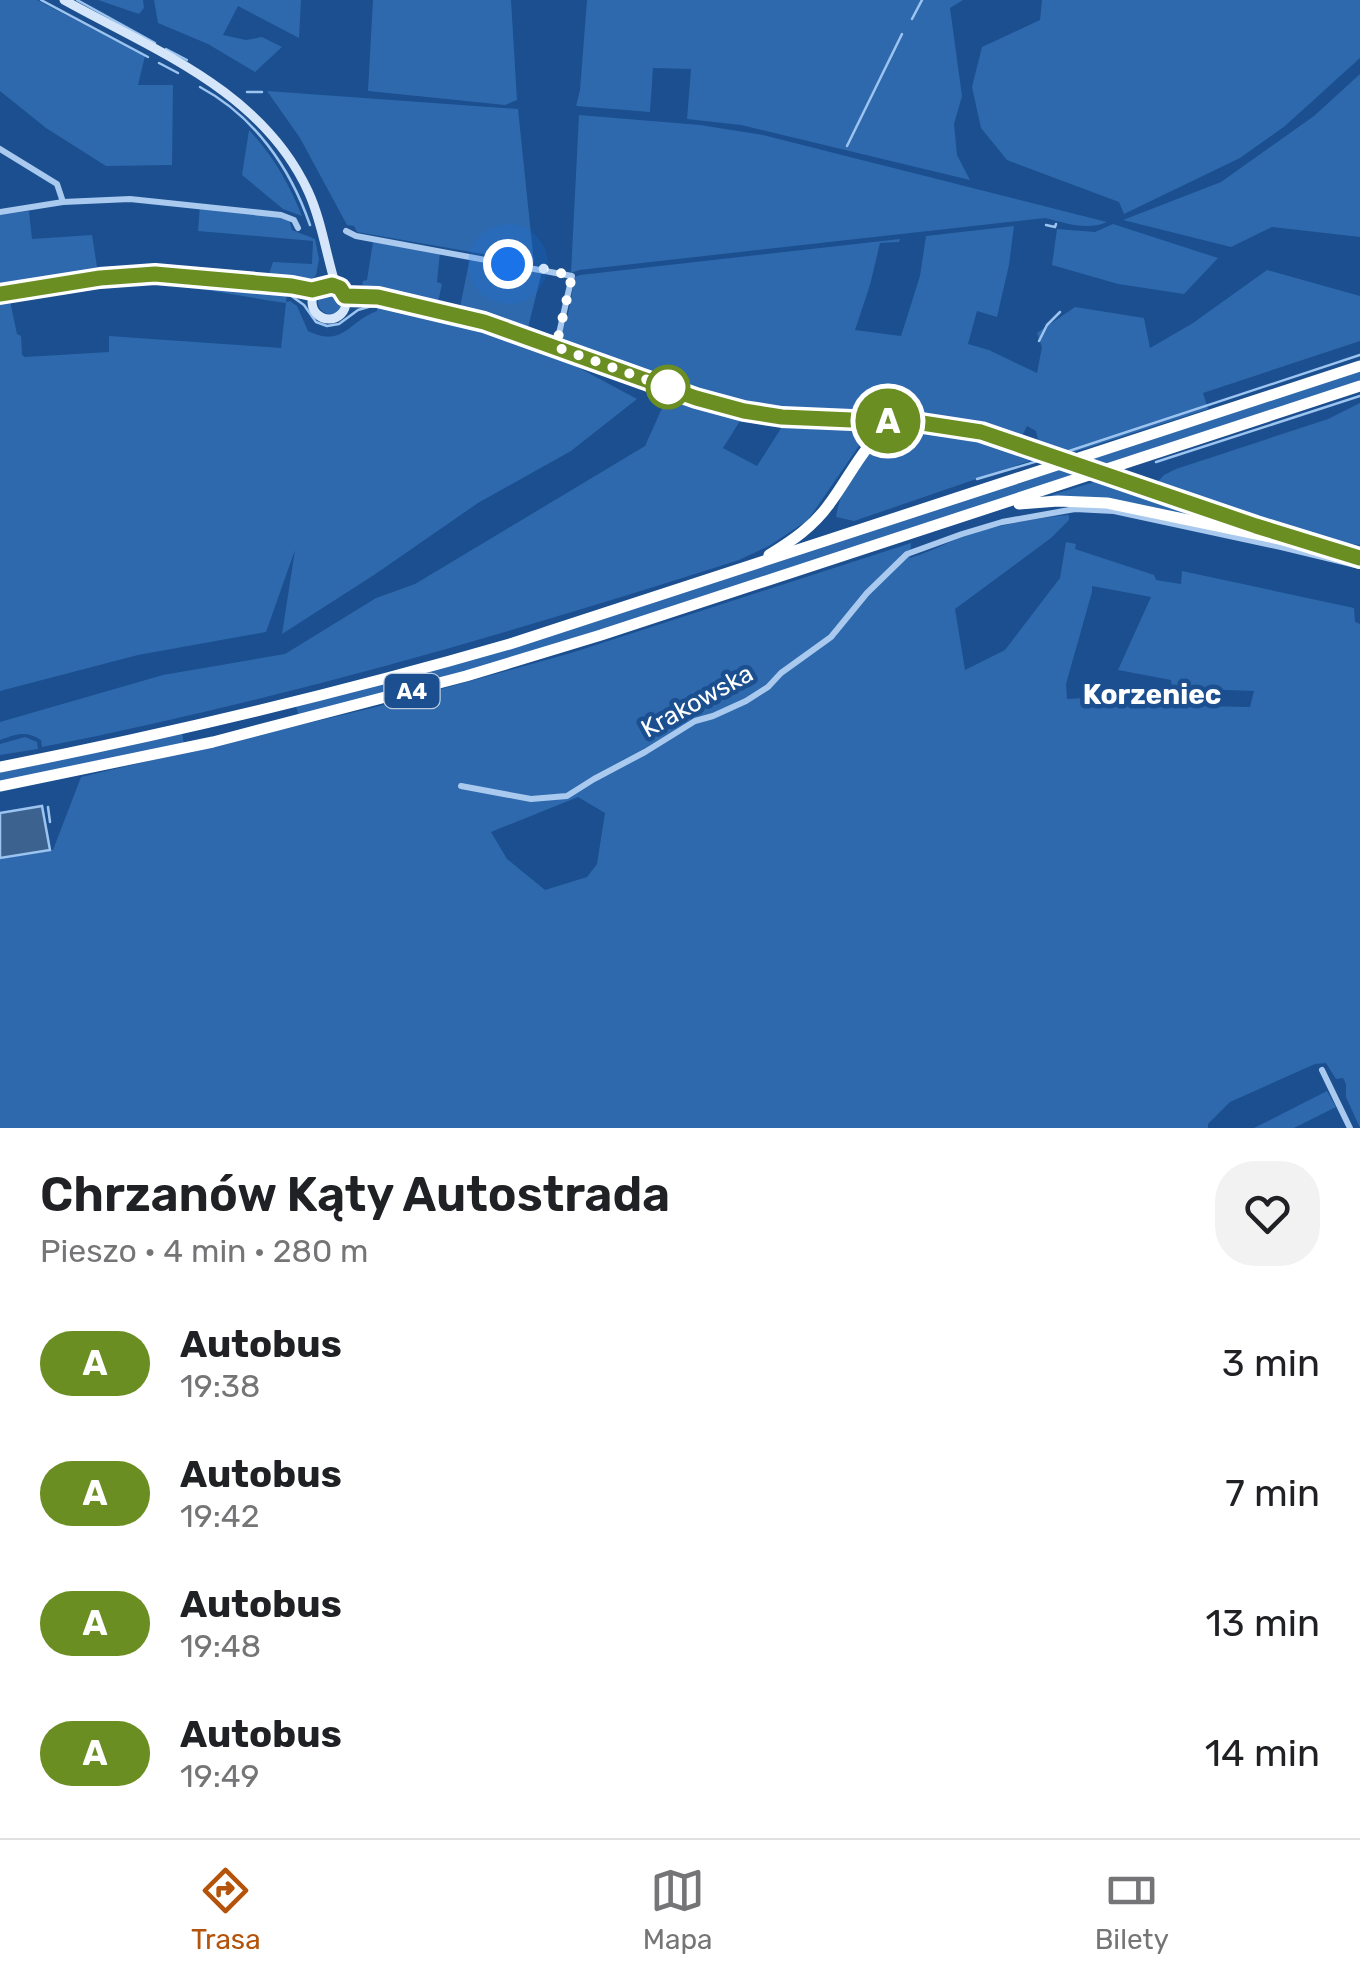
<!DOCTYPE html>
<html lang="pl">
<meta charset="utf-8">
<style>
body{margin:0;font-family:Rubik,sans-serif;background:#f2f2f2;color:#202124;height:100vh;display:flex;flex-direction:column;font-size:38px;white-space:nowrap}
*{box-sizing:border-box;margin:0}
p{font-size:32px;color:#757577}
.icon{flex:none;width:55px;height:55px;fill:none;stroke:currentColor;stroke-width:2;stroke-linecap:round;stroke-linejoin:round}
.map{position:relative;height:1128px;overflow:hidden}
.panel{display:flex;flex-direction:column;background:#fff;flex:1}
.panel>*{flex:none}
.badge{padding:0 20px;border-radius:32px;font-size:35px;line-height:65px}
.you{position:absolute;width:50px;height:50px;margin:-25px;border:8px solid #fff;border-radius:50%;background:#1a73e8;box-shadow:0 0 0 15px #1a73e833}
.map>.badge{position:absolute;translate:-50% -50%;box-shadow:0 0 0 5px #fff}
.round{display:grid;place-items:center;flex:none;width:105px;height:105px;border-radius:40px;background:#f2f2f2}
.summary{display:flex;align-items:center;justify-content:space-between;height:170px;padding:0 40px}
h1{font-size:48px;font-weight:600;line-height:75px}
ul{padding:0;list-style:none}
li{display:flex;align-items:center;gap:30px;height:130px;padding:0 40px}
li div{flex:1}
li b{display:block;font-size:38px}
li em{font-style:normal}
li .badge{min-width:110px;font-weight:700;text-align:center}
.menu{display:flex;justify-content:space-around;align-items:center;height:140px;border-top:2px solid #e0e0e0;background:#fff;font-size:28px;color:#757577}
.menu a{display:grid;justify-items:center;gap:5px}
.menu .on{color:#b45309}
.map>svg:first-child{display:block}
.green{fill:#2e69ad;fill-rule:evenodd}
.water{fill:#3c6290;stroke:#9cc4f0;stroke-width:2.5}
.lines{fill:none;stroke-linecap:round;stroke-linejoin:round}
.stream{stroke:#9cc4f0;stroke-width:2.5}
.minor{stroke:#a9c9ee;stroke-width:6}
.secondary{stroke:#d6e6fa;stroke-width:9}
.primary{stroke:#f0f6ff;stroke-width:10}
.motorway{stroke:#fff;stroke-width:11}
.line-casing{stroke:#fff;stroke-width:22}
.line{stroke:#6b8e23;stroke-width:15}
.walk{stroke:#fff;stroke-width:10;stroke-dasharray:0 18}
.stop-dot{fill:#fff;stroke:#6b8e23;stroke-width:5}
.labels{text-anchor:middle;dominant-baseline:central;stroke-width:9;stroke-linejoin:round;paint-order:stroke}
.shield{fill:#1b4f8f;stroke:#bbcadd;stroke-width:2.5}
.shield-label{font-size:22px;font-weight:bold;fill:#fff}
.street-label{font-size:25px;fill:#fff;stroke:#1b4f8f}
.neighbourhood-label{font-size:28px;font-weight:bold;fill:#fff;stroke:#1b4f8f}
</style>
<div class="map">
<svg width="1360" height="1128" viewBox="0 0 1360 1128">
<rect width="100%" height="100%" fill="#1b4f8f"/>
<g class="green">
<path d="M0,0h37l108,56 -7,29h35l-1,80 -66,1 -60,-38 -46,-37z"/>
<path d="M98,0h45l1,8 -5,6z"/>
<path d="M154,0h147l-2,38 -61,-32 -15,29 23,5 16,-3 20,10 -27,25 -47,-28 -50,-21z"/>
<path d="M373,0h138l6,100 -12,5 -137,-14z"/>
<path d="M587,0h376l-13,8 12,88 -8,28 3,31 13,25 -229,-55 -54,-6 4,-50 -38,-1 -3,44 -74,-6 4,-16z"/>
<path d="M1042,0h318v58l-75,68 -45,32 -116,56 -5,-12 -112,-42 -26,-32 -9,-41 10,-40 58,-27z"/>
<path d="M1360,74v163l-88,-10 -41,20 -108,-27 98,-38 93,-66z"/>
<path d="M267,91l251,18 16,154 -177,-31 -3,-6 -7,-1 -47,-87z"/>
<path d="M579,115l121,10 63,10 344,87c-21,9 -41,1 -62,-4l-466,52 -8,3z"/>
<path d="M249,130c25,27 39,52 53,86l-19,-7 -41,-34z"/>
<path d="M200,206l89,13 3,11 23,9 4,20 -3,16 -5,5 -72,-5v-4l30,3 4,-12 39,2 1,-23 -115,-10z"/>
<path d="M29,211l3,28 60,-4 5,32 17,-1 -1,6 -113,18v-75z"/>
<path d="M1113,224l105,34 -34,36 -66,-10 -66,-19 5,-36 38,3z"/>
<path d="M1014,226l-5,39 -12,52 -20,-6 -9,33 21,6 48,23 5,-26 -5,-14 38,-26 69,11 6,30 43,-25 74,-53 93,26v45l-157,52 5,16 -140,45 -29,-10 -3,-13 -9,-5 -6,12c-43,-17 -89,-25 -135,-26 -39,0 -78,3 -116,-1 -15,-2 -31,-5 -45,-10 -25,-8 -47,-20 -73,-23l-94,-34 10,-30 7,-37 5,-2 320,-36 -1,3 -19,1 -10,42 -15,45 46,6 19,-60 6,-40z"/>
<path d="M373,242l67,10 -3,30 5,2 -4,18 22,5 10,-49 72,13 -14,57 27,10 -2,5 -132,-41v-3l-59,-14 1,-4 4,-1z"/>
<path d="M133,279h44l110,13 -1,10 4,-1 7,5 11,25c36,17 39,-9 69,-20v-5l71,13 51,15 56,21 82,44 -66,52 -93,52 -104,72 -92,59 13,-84 -29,82 -128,23 -138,36v-394l7,-1 3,5 7,33 4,2 1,19 3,2 84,-5v-16l172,12 5,-45c-49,-7 -100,-19 -150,-19 -39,0 -79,9 -117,15l-1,-2 1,-3z"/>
<circle cx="330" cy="302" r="12"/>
<path d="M1360,371v11l-257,85 -17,-6z"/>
<path d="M668,395l51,14 7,6 14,6 -17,27 34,18 28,-44 69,4 8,4 1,10 -55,80 -39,26 -30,14c-229,73 -461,141 -697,187l-1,-7c-15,-10 -25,-6 -41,0v-18l163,-47 122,-21 91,-56 39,-14 230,-138z"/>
<path d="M1360,403v142l-40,-6 -165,-54 9,-10 12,-6 152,-50z"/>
<path d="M892,430c50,2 96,11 143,29l-181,62 -18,-4c5,-34 28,-68 56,-87z"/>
<path d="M1065,467l17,6 -505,165 -111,33 -167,46 -3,-11z"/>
<path d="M1097,481l145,46c-66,-14 -133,-36 -200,-29z"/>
<path d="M1069,515v5l-18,18 -96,71 10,61 40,-20 55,-72 6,-36 10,2 -1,5 79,26 2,5 25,4 1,-13 172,37 1,14 5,2v504l-14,-31v-13l-3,-6 -7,1 -10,-16 -11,1 -85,38 -22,22v4h-1208v-269l53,-9 28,-73 295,-70 195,-54 340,-110 -1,15c25,-7 47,-22 73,-28 28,-7 58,-13 86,-15zM1092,586l59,11 -33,73 53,10 1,8 82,3 -4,16 -93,-2 -72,-7 -18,1 -1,-15 26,-92zM578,797l27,16 -8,51 -10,13 -42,13 -38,-31 -16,-27z"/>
<path d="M182,733l2,11 -184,37v-11z"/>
<path d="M25,737l12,5 1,7 -38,6v-11z"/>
<path d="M1327,1091l9,16 -42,21h-40z"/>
</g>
<path class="water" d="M42,806l8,44 -50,8v-45z"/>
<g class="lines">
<g class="stream">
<path d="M41,0l107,57"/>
<path d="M77,0l78,43"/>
<path d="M912,19l10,-19"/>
<path d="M166,49l21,11"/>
<path d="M159,63l19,10"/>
<path d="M200,87c54,29 90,80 110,138"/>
<path d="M247,92h15"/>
<path d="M847,146l55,-112"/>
<path d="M1046,225l9,2 1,-3"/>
<path d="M128,280h24"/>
<path d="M158,280l36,3"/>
<path d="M111,282l13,-1"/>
<path d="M200,283l34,3"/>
<path d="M277,291l13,4 14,10 12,17 11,4 12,-2 19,-14 24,-7 98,23"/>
<path d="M18,296l9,-2"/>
<path d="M0,299l8,-1"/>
<path d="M492,330l136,49 12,7"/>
<path d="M1039,341l8,-16 13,-13"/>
<path d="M1060,454l300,-99"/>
<path d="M1156,462l204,-66"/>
<path d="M977,479l71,-21"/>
<path d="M48,807l2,15"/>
</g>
<g class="minor">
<path d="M0,149l57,35 6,18"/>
<path d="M0,212l63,-10 67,-3 151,16 13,5 4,8"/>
<path d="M346,231l10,5 216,40 -16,71"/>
<path d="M461,786l70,13 36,-3 27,-17 51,-27 50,-31 18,-5 33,-15 22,-14 13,-14 50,-36 36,-44 40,-39 55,-20 40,-12 73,-13 39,2 167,36 79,19"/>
<path d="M1322,1070l28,58"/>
</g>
<g class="secondary">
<path d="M64,0c90,50 198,91 244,191 14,30 18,64 28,95"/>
<circle cx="329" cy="302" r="17"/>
<path d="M0,294l127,-19 64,2 125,14"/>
<path d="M345,296c31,0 61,7 91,14 102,24 196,72 298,99 51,13 107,12 160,12"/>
</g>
<g class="primary">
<path d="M894,421l57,6 51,12 288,98"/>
<path d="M1330,549l30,9"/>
</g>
<g class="motorway">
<path d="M862,420l7,16 -1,8"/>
<path d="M1019,504l39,-3 49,2 230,48"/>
<path d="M769,555c23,-14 45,-29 61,-52 22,-30 33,-58 64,-82"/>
<path d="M0,767c173,-34 344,-75 513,-124l847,-277"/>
<path d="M0,786l213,-44 253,-66 135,-41 759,-249"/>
</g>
</g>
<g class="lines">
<defs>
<path id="line" d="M0,294l100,-16 55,-4 137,12 20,4 20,-5 8,3 5,8 33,1 106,25 212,76 48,13 38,6 140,6 59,9 275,94 104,32"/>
</defs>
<use href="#line" class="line-casing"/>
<use href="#line" class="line"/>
<path class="walk" d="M508,264l37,5 27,7 -16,71 119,43 -7,-3"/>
</g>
<circle class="stop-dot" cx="668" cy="387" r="20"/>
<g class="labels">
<rect class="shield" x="384.5" y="674" width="55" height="34" rx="8"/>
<g class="shield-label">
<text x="412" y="691">A4</text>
</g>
<g class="street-label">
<text transform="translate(697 701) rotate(-29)">Krakowska</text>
</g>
<g class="neighbourhood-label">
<text x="1152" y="694">Korzeniec</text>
</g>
</g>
</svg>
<div class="you" style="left:508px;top:264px"></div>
<b class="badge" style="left:888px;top:421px;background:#6b8e23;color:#fff">A</b>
</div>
<section class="panel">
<div class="summary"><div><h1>Chrzanów Kąty Autostrada</h1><p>Pieszo · 4 min · 280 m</p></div><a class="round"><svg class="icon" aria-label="heart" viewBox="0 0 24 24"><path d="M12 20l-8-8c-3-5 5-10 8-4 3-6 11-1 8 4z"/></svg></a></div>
<ul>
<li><span class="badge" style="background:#6b8e23;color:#fff">A</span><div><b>Autobus</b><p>19:38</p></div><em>3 min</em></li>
<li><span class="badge" style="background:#6b8e23;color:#fff">A</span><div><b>Autobus</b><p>19:42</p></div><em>7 min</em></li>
<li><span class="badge" style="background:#6b8e23;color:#fff">A</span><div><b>Autobus</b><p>19:48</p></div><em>13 min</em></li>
<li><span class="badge" style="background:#6b8e23;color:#fff">A</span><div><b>Autobus</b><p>19:49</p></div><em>14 min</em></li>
</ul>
</section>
<nav class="menu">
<a class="on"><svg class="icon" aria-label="directions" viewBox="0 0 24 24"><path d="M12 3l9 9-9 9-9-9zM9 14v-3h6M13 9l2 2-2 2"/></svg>Trasa</a>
<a><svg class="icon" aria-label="map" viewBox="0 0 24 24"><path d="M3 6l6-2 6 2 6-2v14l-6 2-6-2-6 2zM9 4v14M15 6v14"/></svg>Mapa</a>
<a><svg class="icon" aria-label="tickets" viewBox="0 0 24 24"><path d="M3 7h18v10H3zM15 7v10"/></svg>Bilety</a>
</nav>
